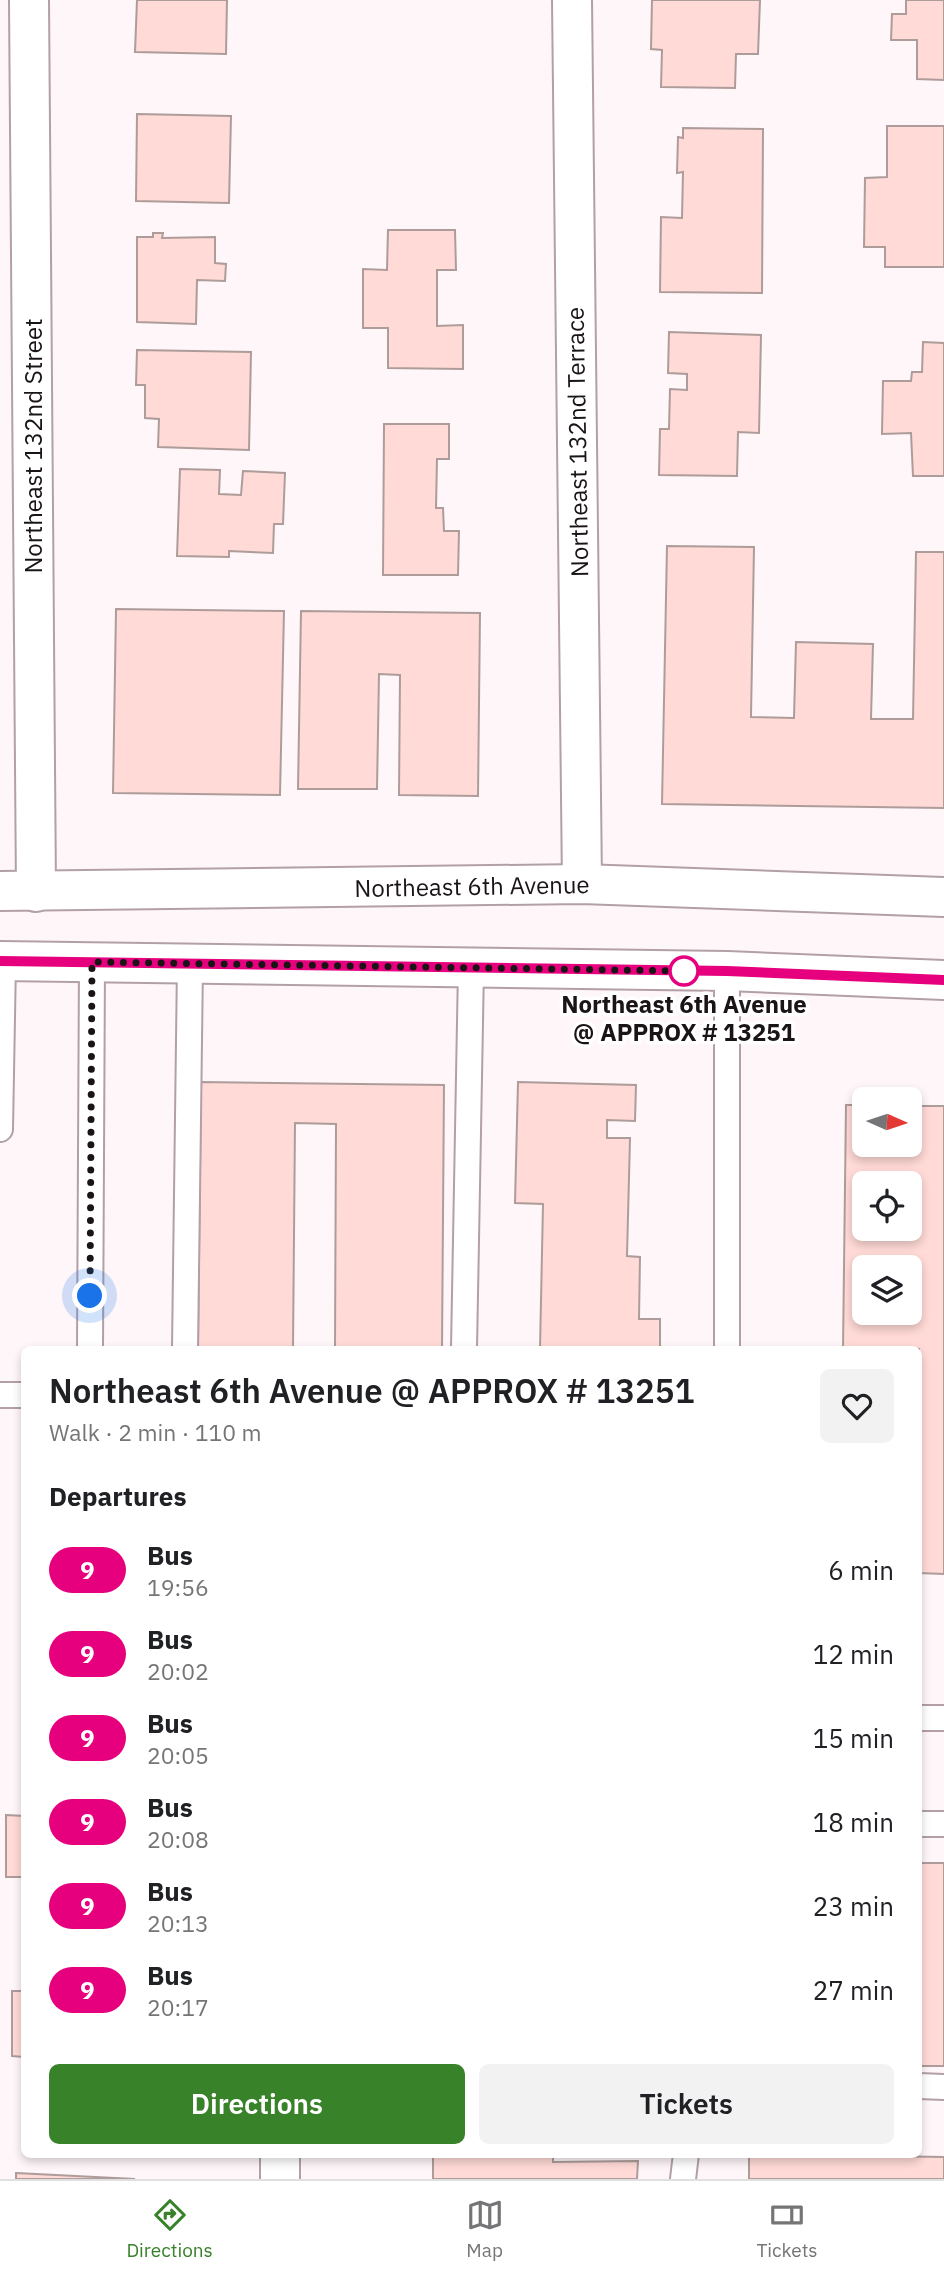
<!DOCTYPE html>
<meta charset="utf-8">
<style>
body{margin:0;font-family:"IBM Plex Sans",sans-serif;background:#f2f2f2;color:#202124;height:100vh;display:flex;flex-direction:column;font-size:26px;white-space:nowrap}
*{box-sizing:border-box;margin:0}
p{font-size:23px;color:#757577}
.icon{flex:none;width:38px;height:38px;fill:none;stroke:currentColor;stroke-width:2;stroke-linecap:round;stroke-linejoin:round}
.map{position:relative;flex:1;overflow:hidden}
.side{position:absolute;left:21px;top:1346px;width:901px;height:812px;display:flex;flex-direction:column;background:#fff;border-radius:10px;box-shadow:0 4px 10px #0003}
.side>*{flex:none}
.badge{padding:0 14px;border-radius:23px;font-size:24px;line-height:46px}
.needle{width:46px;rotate:93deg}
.tools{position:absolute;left:852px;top:1087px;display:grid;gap:14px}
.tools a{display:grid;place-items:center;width:70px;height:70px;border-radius:10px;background:#fff;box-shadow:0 4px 10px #0003;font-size:35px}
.you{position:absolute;width:35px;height:35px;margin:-18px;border:5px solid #fff;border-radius:50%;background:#1a73e8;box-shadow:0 0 0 10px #1a73e833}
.map>.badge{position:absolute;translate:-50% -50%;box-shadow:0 0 0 4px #fff}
h2{padding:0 28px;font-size:26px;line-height:63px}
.round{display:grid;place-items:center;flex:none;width:74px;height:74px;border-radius:10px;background:#f2f2f2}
.head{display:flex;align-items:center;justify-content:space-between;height:119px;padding:0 28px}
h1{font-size:33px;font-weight:600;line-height:52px}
.action{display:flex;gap:14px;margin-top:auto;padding:14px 28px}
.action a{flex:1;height:80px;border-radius:10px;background:#38822a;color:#fff;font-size:28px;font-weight:600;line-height:80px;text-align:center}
.action a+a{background:#f2f2f2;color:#202124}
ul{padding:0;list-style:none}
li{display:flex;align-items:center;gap:21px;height:84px;padding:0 28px}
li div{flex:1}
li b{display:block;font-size:26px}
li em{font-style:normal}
li .badge{min-width:77px;font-weight:700;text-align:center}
.tab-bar{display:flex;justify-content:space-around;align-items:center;height:98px;border-top:2px solid #e0e0e0;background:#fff;font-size:19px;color:#757577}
.tab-bar a{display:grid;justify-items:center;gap:4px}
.tab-bar .current{color:#38822a}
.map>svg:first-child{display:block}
.building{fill:#ffdad6;stroke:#ae9c9a;stroke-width:2;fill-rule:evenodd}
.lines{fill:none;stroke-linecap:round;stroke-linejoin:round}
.service-casing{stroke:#b2a0a6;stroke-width:28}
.minor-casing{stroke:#b2a0a6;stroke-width:42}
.secondary-casing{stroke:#b2a0a6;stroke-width:42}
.service{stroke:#fff;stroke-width:24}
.minor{stroke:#fff;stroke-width:38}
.secondary{stroke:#fff;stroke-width:38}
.line-casing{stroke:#fff;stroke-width:16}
.line{stroke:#e6007e;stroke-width:10}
.walk{stroke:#1a1416;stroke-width:7;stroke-dasharray:0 12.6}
.stop-dot{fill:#fff;stroke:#e6007e;stroke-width:3.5}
.labels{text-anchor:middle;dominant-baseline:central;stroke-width:7;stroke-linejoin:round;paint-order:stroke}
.street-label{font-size:24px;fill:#1a1416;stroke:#fff}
.stop-label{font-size:24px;font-weight:bold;fill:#1a1416;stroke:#fff}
</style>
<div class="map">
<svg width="944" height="2179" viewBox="0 0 944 2179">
<rect width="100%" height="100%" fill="#fef6f9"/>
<g class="building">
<path d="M137,0h90l-1,54 -91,-2z"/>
<path d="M652,0h108l-2,54h-22l-1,34 -74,-1 1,-37 -11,-1z"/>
<path d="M906,0h38v80l-27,-1v-39h-26l1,-26h14z"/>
<path d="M137,114l94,2 -2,87 -93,-2z"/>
<path d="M887,126h57v141h-59v-20h-21l1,-69 22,-1z"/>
<path d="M683,128l80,1 -1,164 -102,-1 1,-75 21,1 1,-46 -6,1 1,-36 5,1z"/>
<path d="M388,230h67l1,40h-19v56l26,-1v44l-75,-1v-40h-25v-59l24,1z"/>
<path d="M153,233h10l-1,5 53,-1v26l11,1 -1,17 -28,-1 -1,44 -59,-2v-85h16z"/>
<path d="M669,332l92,3 -2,98 -21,-1 -1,44 -78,-1 1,-46h9l1,-40 17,1v-16l-19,-1z"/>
<path d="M923,342l21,1v133h-31l-2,-43 -29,1 1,-53h28l1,-9h10z"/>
<path d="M137,350l114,2 -2,98 -91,-3 1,-28 -14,-1v-33h-9z"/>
<path d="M384,424h65v35h-12l-1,49h7l1,23h15l-1,44h-75z"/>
<path d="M180,469l40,1 -1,24 22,1 2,-24 42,2 -2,51h-9l-1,29 -44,-2v6l-52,-1z"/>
<path d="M667,546l87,1 -3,170 43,1 2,-76 77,2 -2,75h42l3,-167h28v256l-282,-4z"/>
<path d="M116,609l168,2 -4,184 -167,-2z"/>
<path d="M301,611l179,2 -2,183 -79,-1 1,-120 -21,-1 -2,115h-79z"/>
<path d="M201,1082l243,3 -2,264h-107l1,-225 -41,-1 -2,226h-95z"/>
<path d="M518,1082l118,3 -1,36 -28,-1v18h23l-3,118 13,1 -1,62h21v30h-120l3,-145 -28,-1z"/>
<path d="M846,1105h18v39h46v-38h34v468l-25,-1v-224h-76zM864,1183h46v45h-46zM864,1267h46v45h-46z"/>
<path d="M6,1815l18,1v61h-18z"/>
<rect x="919" y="1863" width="25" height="203"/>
<path d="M12,1991h12v66l-12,-1z"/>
<path d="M433,2154h120v8l85,-1 -1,18h-204z"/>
<path d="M749,2154l195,3v22h-195z"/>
<path d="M16,2173l119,6h-119z"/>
</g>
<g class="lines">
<defs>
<g id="service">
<path d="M727,971v378"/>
<path d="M0,1129l3,-168"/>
<path d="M90,1349l2,-387"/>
<path d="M185,1349l5,-385"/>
<path d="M464,1349l7,-381"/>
<path d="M0,1395h24"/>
<path d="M919,1718h25"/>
<path d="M919,1824h25"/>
<path d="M919,2086l25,1"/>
<path d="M683,2179l3,-25"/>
</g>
<g id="minor">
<path d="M29,0l7,892"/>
<path d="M572,0l10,884"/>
<path d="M280,2154v25"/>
</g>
<g id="secondary">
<path d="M0,891l582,-7 362,13"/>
<path d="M0,961l727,10 217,9"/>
</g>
</defs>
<use href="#service" class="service-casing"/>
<use href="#minor" class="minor-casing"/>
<use href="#secondary" class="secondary-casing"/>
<use href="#service" class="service"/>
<use href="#minor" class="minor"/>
<use href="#secondary" class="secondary"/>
</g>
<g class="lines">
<defs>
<path id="line" d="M0,961l727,10 217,9"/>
</defs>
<use href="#line" class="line-casing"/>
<use href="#line" class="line"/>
<path class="walk" d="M90,1296l2,-334 592,9"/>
</g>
<circle class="stop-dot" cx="684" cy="971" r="14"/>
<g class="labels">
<g class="street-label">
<text transform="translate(577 442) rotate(-91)">Northeast 132nd Terrace</text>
<text transform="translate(33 446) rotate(-90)">Northeast 132nd Street</text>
<text transform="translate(472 886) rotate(-1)">Northeast 6th Avenue</text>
</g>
<g class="stop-label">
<text x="684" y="1004">Northeast 6th Avenue<tspan x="684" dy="28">@ APPROX # 13251</tspan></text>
</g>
</g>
</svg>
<div class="tools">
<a><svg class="needle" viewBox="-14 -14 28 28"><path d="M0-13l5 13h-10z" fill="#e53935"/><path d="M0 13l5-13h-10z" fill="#757577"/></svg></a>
<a><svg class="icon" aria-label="locate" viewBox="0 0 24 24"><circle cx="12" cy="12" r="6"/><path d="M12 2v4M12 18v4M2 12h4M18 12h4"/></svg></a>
<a><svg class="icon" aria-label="layers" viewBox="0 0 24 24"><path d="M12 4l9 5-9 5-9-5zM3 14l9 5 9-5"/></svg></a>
</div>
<div class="you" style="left:90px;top:1296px"></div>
<section class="side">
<div class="head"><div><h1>Northeast 6th Avenue @ APPROX # 13251</h1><p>Walk · 2 min · 110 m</p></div><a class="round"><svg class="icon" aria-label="heart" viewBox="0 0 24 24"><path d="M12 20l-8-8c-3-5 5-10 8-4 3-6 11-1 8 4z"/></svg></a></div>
<h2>Departures</h2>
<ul>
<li><span class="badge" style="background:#e6007e;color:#fff">9</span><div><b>Bus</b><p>19:56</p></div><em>6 min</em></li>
<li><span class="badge" style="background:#e6007e;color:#fff">9</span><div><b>Bus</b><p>20:02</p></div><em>12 min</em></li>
<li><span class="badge" style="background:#e6007e;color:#fff">9</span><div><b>Bus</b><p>20:05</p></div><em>15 min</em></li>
<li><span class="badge" style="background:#e6007e;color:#fff">9</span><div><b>Bus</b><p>20:08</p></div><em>18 min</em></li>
<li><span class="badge" style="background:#e6007e;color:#fff">9</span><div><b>Bus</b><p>20:13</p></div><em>23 min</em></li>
<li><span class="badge" style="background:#e6007e;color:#fff">9</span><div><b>Bus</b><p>20:17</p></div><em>27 min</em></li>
</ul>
<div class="action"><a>Directions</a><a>Tickets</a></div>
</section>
</div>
<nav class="tab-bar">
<a class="current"><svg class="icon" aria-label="directions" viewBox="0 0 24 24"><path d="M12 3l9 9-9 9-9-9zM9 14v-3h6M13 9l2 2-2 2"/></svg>Directions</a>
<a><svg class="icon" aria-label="map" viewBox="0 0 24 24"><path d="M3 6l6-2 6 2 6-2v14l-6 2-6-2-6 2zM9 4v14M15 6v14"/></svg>Map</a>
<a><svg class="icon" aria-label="tickets" viewBox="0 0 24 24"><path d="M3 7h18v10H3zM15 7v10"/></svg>Tickets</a>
</nav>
